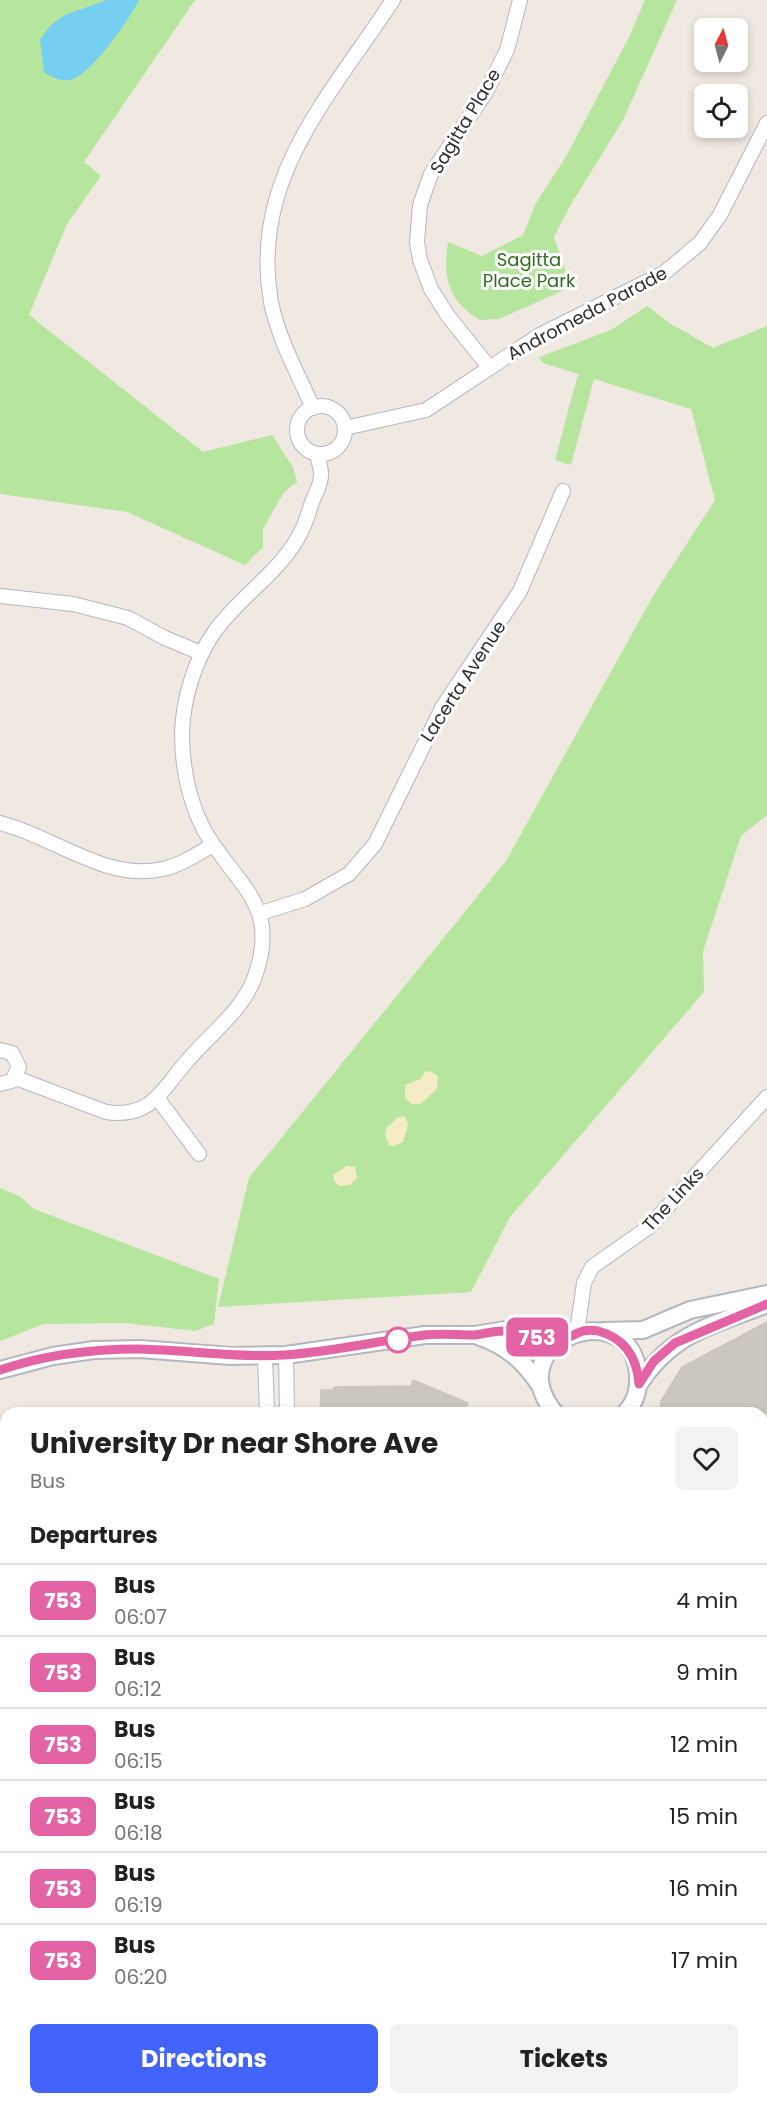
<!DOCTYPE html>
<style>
body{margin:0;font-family:Poppins,sans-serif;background:#f2f2f2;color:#222;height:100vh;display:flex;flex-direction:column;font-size:22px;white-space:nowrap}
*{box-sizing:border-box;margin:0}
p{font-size:20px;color:#767676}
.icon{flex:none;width:33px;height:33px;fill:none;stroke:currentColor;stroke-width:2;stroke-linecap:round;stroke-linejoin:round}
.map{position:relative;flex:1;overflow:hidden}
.side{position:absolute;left:0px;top:1407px;width:768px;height:698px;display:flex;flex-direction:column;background:#fff;border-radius:18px 18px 0 0;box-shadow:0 3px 9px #0003}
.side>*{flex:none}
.badge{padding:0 12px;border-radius:9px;font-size:21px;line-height:39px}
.needle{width:39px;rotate:6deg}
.fabs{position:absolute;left:694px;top:18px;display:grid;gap:12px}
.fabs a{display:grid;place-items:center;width:54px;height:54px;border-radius:9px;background:#fff;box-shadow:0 3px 9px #0003;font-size:30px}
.map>.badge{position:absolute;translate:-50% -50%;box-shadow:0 0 0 3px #fff}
h2{padding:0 30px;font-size:22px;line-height:54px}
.round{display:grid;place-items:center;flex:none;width:63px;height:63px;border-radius:9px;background:#f2f2f2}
.headline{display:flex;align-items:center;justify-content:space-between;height:102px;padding:0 30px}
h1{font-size:28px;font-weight:700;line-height:45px}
.cta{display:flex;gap:12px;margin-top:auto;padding:12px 30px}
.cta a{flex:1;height:69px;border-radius:9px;background:#4264fb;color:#fff;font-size:24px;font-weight:700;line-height:69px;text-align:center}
.cta a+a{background:#f2f2f2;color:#222}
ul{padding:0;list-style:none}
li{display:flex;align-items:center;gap:18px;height:72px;padding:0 30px;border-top:2px solid #e0e0e0}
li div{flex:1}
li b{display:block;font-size:22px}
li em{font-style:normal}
li .badge{min-width:66px;font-weight:700;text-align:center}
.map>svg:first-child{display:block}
.green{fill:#b6e59e}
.sand{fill:#f3ecc5}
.water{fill:#75cff0}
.building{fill:#cbc7bf;stroke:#cbc5ba;stroke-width:1.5}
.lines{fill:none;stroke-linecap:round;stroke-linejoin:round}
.minor-casing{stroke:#b4b7c1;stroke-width:16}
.tertiary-casing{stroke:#b4b7c1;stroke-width:20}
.minor{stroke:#fff;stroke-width:14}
.tertiary{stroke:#fff;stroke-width:16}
.line-casing{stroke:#fff;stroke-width:14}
.line{stroke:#e463a4;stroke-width:9}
.stop-dot{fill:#fff;stroke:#e463a4;stroke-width:3}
.labels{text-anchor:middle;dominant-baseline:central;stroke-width:6;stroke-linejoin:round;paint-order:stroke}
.street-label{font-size:18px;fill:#2e2e2e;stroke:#fff}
.park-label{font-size:18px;fill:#2c6e1b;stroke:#fff}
</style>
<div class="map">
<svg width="767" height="2104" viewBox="0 0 767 2104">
<rect width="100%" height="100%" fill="#efe9e1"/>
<g class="green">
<path d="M0,0h195l-111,162 17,14 -34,48 -38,91 174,137 69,-17 21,32 4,15 -13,10 -21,37v18l-18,18 -118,-53 -127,-18z"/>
<path d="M645,0h32l-54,120 -53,86 -16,31 17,50 -72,32 -19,1c-33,-20 -37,-43 -32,-78l34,14 41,-21 13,-32 31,-48 62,-118z"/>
<path d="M647,306l24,18 42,24 54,-22v489l-26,21 -38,115 1,41 -194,225 -39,75 -253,15 31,-129 257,-317 147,-265 62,-96 -24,-91 -97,-30 -23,86 -16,-5 23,-86 -35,-11 -4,-6 72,-27z"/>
<path d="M0,1188l21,9 13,12 185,70 -5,45 -19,7 -69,-8 -82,1 -44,17z"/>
<path d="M65,2099l272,-1 5,6h-277z"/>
</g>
<g class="sand">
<path d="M430,1071l8,5 -1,13 -16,15h-10l-6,-6v-13l16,-6 4,-7z"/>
<path d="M405,1116l3,9 -5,17 -9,4 -5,-1 -4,-11 2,-7 11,-10z"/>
<path d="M347,1166l8,1 2,11 -7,7 -11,1 -5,-5v-7z"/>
</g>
<path class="water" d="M107,0h32c-9,18 -49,77 -69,80 -10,2 -18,-3 -26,-8l-4,-32 10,-14 15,-11z"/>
<g class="building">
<path d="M767,1322v91h-107l1,-12 21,-34z"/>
<path d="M413,1380l55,23 -4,10h-144l1,-23h11l3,-3 76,-1z"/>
</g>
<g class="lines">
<defs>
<g id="minor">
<path d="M489,367l-41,-51 -17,-27 -11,-29 -3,-18 3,-37 11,-31 55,-82 21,-42 13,-50"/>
<circle cx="321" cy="430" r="24"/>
<path d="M313,408c-15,-34 -35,-70 -42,-106 -22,-123 60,-207 122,-302"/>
<path d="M345,428l81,-18 112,-74 126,-63 36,-30 20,-28 47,-92"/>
<path d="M0,596l73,8 55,14 37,20 36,15"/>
<path d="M0,823c54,13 105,59 163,46 18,-4 34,-15 50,-24"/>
<path d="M261,913l44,-14 44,-25 26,-30 67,-136 78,-117 43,-100"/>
<path d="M0,1050l12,3 7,14 -7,14 -12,3"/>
<path d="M16,1078l90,34c46,7 56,-23 82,-52 21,-25 54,-49 66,-81 28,-75 -18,-93 -50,-149 -15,-29 -22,-64 -22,-97 1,-34 13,-74 33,-102 25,-35 67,-60 86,-99 5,-10 8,-20 11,-30 3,-7 9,-18 9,-26 1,-6 -3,-15 -4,-22"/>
<path d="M158,1099l41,55"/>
<path d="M577,1332l7,-49 8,-16 57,-40 118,-130"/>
<path d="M286,1355l1,58"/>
<path d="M265,1356l2,57"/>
<path d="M0,1491l6,-4"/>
<path d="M762,1541l5,-5"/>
<path d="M762,1591l5,4"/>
<path d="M0,1654l6,7"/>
<path d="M762,1805l5,-10"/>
<path d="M0,1934l6,7"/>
<path d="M736,2098l5,6"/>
<path d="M45,2104l1,-6"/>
<path d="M504,2104l7,-6"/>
</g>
<g id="tertiary">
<path d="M604,1331l39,-1 47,-20 77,-16"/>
<path d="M478,1336c29,10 47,26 63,51"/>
<path d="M0,1370l53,-14 41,-6 46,-1 90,7 56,-1 139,-20h50l30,-5 55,10"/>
<path d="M639,1384c34,-52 73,-58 128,-80"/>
<path d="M555,1413c-60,-73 78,-121 83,-38 1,14 -3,28 -13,38"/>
</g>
</defs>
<use href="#minor" class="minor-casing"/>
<use href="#tertiary" class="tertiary-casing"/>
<use href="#minor" class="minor"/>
<use href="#tertiary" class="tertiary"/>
</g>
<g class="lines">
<defs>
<path id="line" d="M0,1370c44,-15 92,-21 139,-21 49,1 96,9 145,6 47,-3 93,-14 140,-20 17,-2 33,0 50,0 11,-1 21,-5 32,-4 17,1 37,11 54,9 14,-2 19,-13 38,-9 27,7 39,27 41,53l15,-23 21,-18 92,-39"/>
</defs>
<use href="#line" class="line-casing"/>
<use href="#line" class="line"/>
</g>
<circle class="stop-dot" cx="398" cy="1340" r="12"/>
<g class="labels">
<g class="street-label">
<text transform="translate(465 121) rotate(-59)">Sagitta Place</text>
<text transform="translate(587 313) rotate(-28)">Andromeda Parade</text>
<text transform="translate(463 681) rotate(-57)">Lacerta Avenue</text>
<text transform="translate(673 1199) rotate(-47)">The Links</text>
</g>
<g class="park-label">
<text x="529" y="259">Sagitta<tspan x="529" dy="21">Place Park</tspan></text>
</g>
</g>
</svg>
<div class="fabs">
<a><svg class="needle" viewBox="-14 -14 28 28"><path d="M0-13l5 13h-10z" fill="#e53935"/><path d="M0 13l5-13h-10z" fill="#767676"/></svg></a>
<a><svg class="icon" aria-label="locate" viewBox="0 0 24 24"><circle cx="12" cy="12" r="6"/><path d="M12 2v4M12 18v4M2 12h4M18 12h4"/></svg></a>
</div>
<b class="badge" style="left:537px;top:1337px;background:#e463a4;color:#fff">753</b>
<section class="side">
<div class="headline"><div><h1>University Dr near Shore Ave</h1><p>Bus</p></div><a class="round"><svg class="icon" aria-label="heart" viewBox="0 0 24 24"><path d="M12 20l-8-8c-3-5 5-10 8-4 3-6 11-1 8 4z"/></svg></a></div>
<h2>Departures</h2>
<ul>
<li><span class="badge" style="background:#e463a4;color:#fff">753</span><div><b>Bus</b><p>06:07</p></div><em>4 min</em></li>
<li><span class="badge" style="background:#e463a4;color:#fff">753</span><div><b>Bus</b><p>06:12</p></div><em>9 min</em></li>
<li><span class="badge" style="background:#e463a4;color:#fff">753</span><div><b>Bus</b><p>06:15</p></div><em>12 min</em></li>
<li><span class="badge" style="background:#e463a4;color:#fff">753</span><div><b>Bus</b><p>06:18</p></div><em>15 min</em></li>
<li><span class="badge" style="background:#e463a4;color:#fff">753</span><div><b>Bus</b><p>06:19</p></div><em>16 min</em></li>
<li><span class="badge" style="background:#e463a4;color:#fff">753</span><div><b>Bus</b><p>06:20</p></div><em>17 min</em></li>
</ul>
<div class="cta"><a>Directions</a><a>Tickets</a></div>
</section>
</div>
